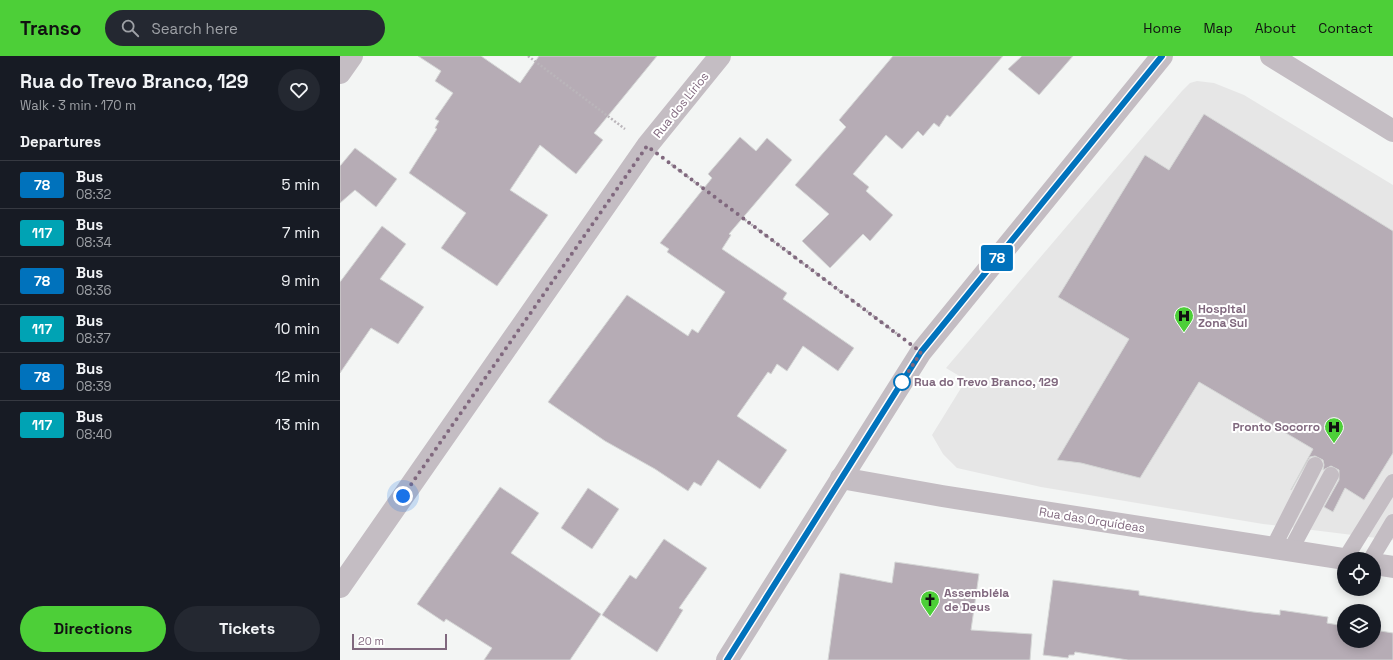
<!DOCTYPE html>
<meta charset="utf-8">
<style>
body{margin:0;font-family:"Space Grotesk",sans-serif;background:#242831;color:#f1f3f6;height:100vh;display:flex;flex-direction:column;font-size:15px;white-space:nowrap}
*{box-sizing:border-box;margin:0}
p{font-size:13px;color:#9ea1a6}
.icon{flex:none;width:22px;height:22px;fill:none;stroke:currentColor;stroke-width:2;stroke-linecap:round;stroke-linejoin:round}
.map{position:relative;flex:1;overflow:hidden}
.details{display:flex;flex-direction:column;background:#171b24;width:340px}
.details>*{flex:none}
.badge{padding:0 8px;border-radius:3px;font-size:14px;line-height:26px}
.controls{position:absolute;left:997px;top:496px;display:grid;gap:8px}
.controls a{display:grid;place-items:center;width:44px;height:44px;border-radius:50%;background:#171b24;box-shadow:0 2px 10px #0003;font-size:20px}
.scale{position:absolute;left:12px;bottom:10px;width:95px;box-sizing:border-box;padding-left:4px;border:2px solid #80687e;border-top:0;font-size:11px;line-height:14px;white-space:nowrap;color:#80687e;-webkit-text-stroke:3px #fff;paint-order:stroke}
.you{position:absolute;width:20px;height:20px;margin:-10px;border:3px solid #fff;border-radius:50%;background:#1a73e8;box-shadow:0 0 0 6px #1a73e833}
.map>.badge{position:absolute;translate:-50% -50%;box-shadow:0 0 0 2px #fff}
h2{padding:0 20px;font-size:15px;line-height:36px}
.round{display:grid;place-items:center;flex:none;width:42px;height:42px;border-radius:21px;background:#242831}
.headline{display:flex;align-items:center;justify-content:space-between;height:68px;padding:0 20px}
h1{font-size:19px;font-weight:700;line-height:30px}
.cta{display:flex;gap:8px;margin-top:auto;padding:8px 20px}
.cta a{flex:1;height:46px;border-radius:24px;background:#4dcf38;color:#111;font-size:16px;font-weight:700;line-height:46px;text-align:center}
.cta a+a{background:#242831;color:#f1f3f6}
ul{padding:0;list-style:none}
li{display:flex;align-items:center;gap:12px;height:48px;padding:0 20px;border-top:1px solid #363941}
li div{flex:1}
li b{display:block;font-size:15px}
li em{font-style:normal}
li .badge{min-width:44px;font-weight:700;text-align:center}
header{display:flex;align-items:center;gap:24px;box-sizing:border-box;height:56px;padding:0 20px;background:#4dcf38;color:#111}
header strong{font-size:19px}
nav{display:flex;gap:22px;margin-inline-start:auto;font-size:14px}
.search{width:280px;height:36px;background:#242831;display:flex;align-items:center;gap:10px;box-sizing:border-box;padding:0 14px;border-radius:22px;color:#9ea1a6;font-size:15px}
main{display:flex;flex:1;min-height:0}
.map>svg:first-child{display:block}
.built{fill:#e6e6e6}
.building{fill:#b6acb5;stroke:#d5d7d6}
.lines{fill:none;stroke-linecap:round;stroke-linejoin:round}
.path{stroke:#bab5ba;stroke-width:2.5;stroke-dasharray:2 2;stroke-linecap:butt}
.service{stroke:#c4bdc3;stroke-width:16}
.minor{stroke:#c4bdc3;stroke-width:22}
.line-casing{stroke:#fff;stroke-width:9}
.line{stroke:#0072bc;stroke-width:6}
.walk{stroke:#80687e;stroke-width:4;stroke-dasharray:0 7.2}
.stop-dot{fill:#fff;stroke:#0072bc;stroke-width:2}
.labels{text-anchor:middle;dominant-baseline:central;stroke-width:4;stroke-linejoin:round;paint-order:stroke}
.street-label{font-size:12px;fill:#80687e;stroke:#fff}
.poi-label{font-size:12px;font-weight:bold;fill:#80687e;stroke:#fff;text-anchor:start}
.stop-label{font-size:12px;font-weight:bold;fill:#80687e;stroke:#fff;text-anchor:start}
</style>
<header>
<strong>Transo</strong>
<div class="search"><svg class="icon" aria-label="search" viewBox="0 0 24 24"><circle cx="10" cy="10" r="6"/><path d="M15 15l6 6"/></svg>Search here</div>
<nav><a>Home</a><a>Map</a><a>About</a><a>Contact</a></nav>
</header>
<main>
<section class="details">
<div class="headline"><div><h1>Rua do Trevo Branco, 129</h1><p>Walk · 3 min · 170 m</p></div><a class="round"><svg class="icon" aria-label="heart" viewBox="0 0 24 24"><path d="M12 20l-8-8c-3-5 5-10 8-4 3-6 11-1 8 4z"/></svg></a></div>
<h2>Departures</h2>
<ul>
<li><span class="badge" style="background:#0072bc;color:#fff">78</span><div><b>Bus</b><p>08:32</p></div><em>5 min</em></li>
<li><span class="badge" style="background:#00a3b4;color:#fff">117</span><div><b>Bus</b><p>08:34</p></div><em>7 min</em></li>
<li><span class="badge" style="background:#0072bc;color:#fff">78</span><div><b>Bus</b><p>08:36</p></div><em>9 min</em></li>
<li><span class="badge" style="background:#00a3b4;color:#fff">117</span><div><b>Bus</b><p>08:37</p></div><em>10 min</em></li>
<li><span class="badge" style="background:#0072bc;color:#fff">78</span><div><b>Bus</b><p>08:39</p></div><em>12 min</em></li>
<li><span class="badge" style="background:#00a3b4;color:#fff">117</span><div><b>Bus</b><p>08:40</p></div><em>13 min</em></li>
</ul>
<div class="cta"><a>Directions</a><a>Tickets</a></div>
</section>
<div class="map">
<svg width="1053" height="604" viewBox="0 0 1053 604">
<rect width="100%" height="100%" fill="#f3f5f4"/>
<path class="built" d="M857,25l17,2 30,12 149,90v355l-130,-16 -222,-37 -84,-19 -14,-14 -11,-19 34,-55 -20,-12 236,-277 8,-8z"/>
<g class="building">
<path d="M78,0h63l39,27 19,-27h118l-63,77 9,7 -27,34 -36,-29 -30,45 38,25 -51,71 -56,-38 25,-35 -57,-40 28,-44 -2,-1 4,-7 -4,-2 18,-26 -18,-12 6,-10z"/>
<path d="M553,0h110l-53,61 -3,-2 -8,12 -5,-4 -11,13 -5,-5 -16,18 -16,-14 -33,39 16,13 -3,4 27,24 -23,26 -7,-7 -33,34 -28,-27 27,-27 -34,-29 51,-58 -7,-7z"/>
<path d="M682,0h51l-34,39 -31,-26z"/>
<path d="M864,58l189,117v222l-29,47 -19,-12 -12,24 -9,-5 15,-27v-10l-8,-4 -8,4 1,-5 -1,-5 -8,-4 -5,1 -19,33 22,-41 -114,-67 -59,96 -59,-15 -24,-3 72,-121 -71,-42 87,-142 24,15z"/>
<path d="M400,81l16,14 11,-13 25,22 -63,74 2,1 -9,14 65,44 -4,6 71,49 -16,23 -35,-25 -16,25 -10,-7 -6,10 -3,-2 -31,44 50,34 -27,39 -42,-29 -17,26 -7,-4 -6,9 -33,-22 -50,-28 -57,-39 79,-107 61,41 4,-7 6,4 27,-41 -58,-40 2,-3 -9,-6 52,-65 -4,-4z"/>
<path d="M15,92l42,31 -21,28 -21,-17 -15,13v-37z"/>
<path d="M42,170l24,18 -26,35 44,28 -26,37 -27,-16 -31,45v-91z"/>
<path d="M160,431l39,26 -28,40 90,61 -31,46h-86l8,-12 -46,-29 -2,3 -27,-18z"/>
<path d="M248,432l31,21 -27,40 -31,-21z"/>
<path d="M324,483l43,29 -28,40 4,2 -26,42 -55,-37 28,-40 6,4z"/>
<path d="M555,506l84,12 -8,56 61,4 -2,26h-202l12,-87 52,10z"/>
<path d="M713,524l86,11v4l114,17 27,3v-5l48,7 -1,6 17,3v15h30v-11l19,3v27h-265l-53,-8 -1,3h-5l-1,3 -25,-3z"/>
</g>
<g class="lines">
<g class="path">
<path d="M188,0l97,73"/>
<path d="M328,106l232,174"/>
</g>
<g class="service">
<path d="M933,492l42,-83"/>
<path d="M950,495l41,-76"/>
<path d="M1005,503l48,-77"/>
<path d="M1031,503l22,-37"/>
</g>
<g class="minor">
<path d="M931,0l122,75"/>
<path d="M0,17l12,-17"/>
<path d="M501,422l101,18 402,63"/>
<path d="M1034,508l19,3"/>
<path d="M0,531l307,-441 73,-90"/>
<path d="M387,604l194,-308 241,-296"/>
</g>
</g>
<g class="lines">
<defs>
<path id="line" d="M387,604l194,-308 241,-296"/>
</defs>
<use href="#line" class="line-casing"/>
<use href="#line" class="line"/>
<path class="walk" d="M63,440l244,-350 274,206 -19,30"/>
</g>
<defs>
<symbol id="hospital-pin" viewBox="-11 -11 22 30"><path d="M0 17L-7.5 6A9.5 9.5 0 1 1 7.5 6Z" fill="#4dcf38" stroke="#fff"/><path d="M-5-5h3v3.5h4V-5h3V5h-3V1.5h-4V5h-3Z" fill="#111"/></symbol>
<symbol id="church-pin" viewBox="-11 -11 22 30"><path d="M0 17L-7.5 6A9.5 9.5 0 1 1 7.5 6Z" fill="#4dcf38" stroke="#fff"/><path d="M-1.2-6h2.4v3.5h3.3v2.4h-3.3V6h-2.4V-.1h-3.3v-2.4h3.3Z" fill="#111"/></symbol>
</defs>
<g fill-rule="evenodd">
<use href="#hospital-pin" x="833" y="249" width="22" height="30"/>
<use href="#hospital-pin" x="983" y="360" width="22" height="30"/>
<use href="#church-pin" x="579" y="533" width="22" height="30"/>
</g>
<circle class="stop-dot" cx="562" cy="326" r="8"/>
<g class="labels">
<g class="street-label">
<text transform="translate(341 49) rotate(-51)">Rua dos Lírios</text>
<text transform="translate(752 464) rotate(9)">Rua das Orquídeas</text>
</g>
<g class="poi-label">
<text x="858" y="253">Hospital<tspan x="858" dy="14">Zona Sul</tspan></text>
<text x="980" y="371" text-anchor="end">Pronto Socorro</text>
<text x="604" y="537">Assembléia<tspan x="604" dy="14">de Deus</tspan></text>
</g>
<g class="stop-label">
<text x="574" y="326">Rua do Trevo Branco, 129</text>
</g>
</g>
</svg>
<div class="controls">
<a><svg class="icon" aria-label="locate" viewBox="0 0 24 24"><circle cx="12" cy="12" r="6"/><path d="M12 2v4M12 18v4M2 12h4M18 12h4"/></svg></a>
<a><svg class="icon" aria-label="layers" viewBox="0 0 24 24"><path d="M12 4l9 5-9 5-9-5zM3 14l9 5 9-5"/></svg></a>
</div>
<div class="scale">20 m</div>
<div class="you" style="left:63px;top:440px"></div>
<b class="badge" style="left:657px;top:202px;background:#0072bc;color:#fff">78</b>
</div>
</main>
